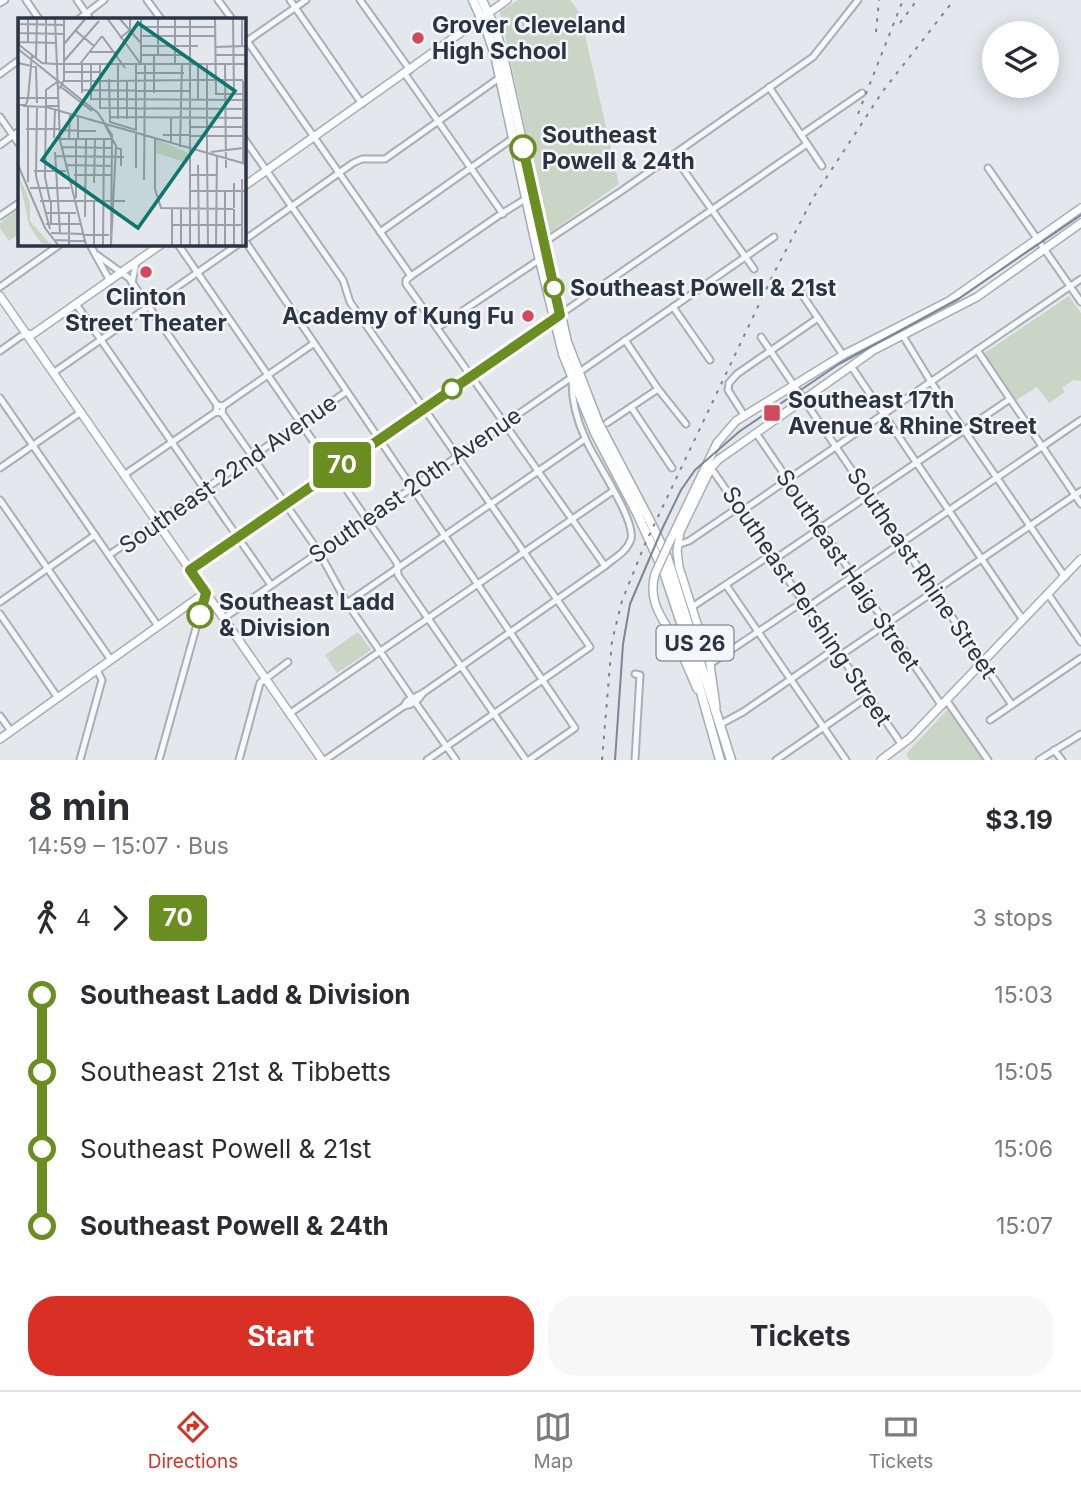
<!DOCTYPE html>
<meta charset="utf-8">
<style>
body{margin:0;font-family:Inter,sans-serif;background:#f7f7f7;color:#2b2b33;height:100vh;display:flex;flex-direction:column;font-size:26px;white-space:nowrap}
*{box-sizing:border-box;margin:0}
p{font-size:23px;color:#7c7c81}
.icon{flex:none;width:38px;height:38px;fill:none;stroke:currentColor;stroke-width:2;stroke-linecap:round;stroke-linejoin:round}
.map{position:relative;height:760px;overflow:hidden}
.drawer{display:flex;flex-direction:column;background:#fff;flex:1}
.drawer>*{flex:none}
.badge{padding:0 14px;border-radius:5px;font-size:24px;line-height:46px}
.fabs{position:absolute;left:982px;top:21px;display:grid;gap:14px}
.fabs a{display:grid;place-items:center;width:77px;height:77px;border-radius:50%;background:#fff;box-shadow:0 4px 18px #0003;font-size:35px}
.map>.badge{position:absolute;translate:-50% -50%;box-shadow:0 0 0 4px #fff}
.legs{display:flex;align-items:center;gap:10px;height:77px;padding:0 28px;font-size:23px}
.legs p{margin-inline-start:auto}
.overview{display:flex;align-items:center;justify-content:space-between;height:119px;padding:0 28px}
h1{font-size:38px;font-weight:700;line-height:52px}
.button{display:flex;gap:14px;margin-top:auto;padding:14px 28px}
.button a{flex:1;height:80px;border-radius:28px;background:#d93025;color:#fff;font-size:28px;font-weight:700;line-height:80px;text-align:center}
.button a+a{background:#f7f7f7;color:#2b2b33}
ul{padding:0 28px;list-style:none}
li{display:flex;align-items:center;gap:24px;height:77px;font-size:26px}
li i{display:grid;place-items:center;width:10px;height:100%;margin:0 9px;background:currentColor}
li i::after{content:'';width:18px;height:18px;margin:-9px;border:5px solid;border-radius:50%;background:#fff}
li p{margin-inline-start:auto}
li:first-child i{background:linear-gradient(#0000 50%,currentColor 0)}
li:last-child i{background:linear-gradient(currentColor 50%,#0000 0)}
.tabs{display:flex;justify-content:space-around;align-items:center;height:98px;border-top:2px solid #e1e1e2;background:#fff;font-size:19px;color:#7c7c81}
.tabs a{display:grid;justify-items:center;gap:4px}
.tabs .current{color:#d93025}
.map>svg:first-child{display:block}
.green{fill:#c9d6c5}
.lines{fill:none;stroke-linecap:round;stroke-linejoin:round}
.street-casing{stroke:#a9aeb7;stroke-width:9}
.secondary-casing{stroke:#a9aeb7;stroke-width:10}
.primary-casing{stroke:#a3abb8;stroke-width:11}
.street{stroke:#f7f8fa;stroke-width:5}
.secondary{stroke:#fff;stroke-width:7}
.primary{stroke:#fff;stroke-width:8}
.tram{stroke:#7d8696;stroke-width:2}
.rail{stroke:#7d8696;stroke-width:2;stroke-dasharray:3.5 7;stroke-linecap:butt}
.secondary-bridge-casing{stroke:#a9aeb7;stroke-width:10;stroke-linecap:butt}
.secondary-bridge{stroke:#fff;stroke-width:7}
.line-1-casing{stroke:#fff;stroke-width:16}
.line-1{stroke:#6b8e23;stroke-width:10}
.poi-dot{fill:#d1495b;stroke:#f4f6f9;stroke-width:2.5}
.stop-1-dot{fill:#fff;stroke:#6b8e23;stroke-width:3.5}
.labels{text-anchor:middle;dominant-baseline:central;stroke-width:5;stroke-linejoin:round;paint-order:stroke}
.shield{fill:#f4f6f9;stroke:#676e7b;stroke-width:2}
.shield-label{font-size:21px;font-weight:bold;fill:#2b3445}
.poi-label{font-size:23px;font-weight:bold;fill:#2b3445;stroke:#f4f6f9;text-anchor:start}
.stop-label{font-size:23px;font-weight:bold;fill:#2b3445;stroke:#f4f6f9;text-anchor:start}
.street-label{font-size:23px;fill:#2b3445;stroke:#f4f6f9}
.inset-road{fill:none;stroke:#9a9fa9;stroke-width:2}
.view{fill:#0f766e;fill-opacity:0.15;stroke:#0f766e;stroke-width:3.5}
.inset-edge{fill:none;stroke:#2b3445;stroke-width:3.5}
</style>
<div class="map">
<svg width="1081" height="760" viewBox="0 0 1081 760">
<rect width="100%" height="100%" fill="#e4e7ec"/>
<g class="green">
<path d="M518,0h52l10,13 39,171 -71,50 -48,-222z"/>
<path d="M19,209v25l-10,7 -9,-13v-5z"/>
<path d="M1069,296l12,17v68l-8,-1 -11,8 3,4 -16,11 -12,-16 -22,14 -32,-47z"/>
<path d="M358,632l13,18 -34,23 -12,-18z"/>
<path d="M949,708l36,52h-75l-4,-6z"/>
</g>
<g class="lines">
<defs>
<g id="street">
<path d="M26,0l13,19"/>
<path d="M77,0l13,19"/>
<path d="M147,0l14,19"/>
<path d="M218,0l14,19"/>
<path d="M290,0l72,104"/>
<path d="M360,0l50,70"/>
<path d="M0,3l5,-3"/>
<path d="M79,19l25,-19"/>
<path d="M243,35l168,241"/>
<path d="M243,44l63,-44"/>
<path d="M0,74l19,-14"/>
<path d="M405,74l98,140"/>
<path d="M769,87l53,79"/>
<path d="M0,117l19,27"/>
<path d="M801,135l61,-42"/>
<path d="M243,137l100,143 7,22 240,345 -163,113"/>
<path d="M0,145l19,-14"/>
<path d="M673,155l81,114"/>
<path d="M988,168l93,134"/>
<path d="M0,216l19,-13"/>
<path d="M380,232l129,-91 7,-2"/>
<path d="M243,238l332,490 -46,32"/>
<path d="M243,241l110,-78 9,-4h23l117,-83"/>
<path d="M89,243l21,38"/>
<path d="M177,243l220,320 1,12 128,185"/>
<path d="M543,243l77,-51 193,-135 45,-57"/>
<path d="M97,255l32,23 88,127 -1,7 6,1"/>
<path d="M411,276l-5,4v4l199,282"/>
<path d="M411,276l87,-60 24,-15 6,-1"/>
<path d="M132,283l4,-20"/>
<path d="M0,287l62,-44"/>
<path d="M799,290l44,65"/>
<path d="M76,304l195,281"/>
<path d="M673,307l37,53"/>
<path d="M437,328l99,-66 7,-2"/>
<path d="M903,336l28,46 134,195"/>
<path d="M761,337l251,368"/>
<path d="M625,340l33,49 28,35"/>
<path d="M977,350l104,154"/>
<path d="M0,351l21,-15 6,-1"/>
<path d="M851,366l172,254"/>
<path d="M53,373l187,-130"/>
<path d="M578,373l196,-136"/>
<path d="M0,398l158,228"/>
<path d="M217,405l6,1 -1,7 97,139 28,51 65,95"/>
<path d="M223,406l90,-62"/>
<path d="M631,407l41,61"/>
<path d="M744,415l-16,-25 1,-7 8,-9 81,-56"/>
<path d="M607,423l51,-34"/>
<path d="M756,433l186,273"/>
<path d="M0,468l81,-56"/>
<path d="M711,468l191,277"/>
<path d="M124,475l92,-63"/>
<path d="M0,500l111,160"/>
<path d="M742,511l339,-232"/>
<path d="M677,545l12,-4 50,-34"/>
<path d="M109,555l237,-163"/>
<path d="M775,559l235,-160"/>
<path d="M190,570l617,-426"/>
<path d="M726,585l120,175"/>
<path d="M1048,594l33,48"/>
<path d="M0,602l95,-67"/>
<path d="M347,603l238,-164"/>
<path d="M692,607l80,-53"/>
<path d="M808,607l273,-187"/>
<path d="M0,614l58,84"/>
<path d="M224,618l348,-241"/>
<path d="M841,655l240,-164"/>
<path d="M710,664l94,-63"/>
<path d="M635,674l5,1 -5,85"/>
<path d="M947,701l41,59"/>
<path d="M415,702l41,58"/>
<path d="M404,706l3,-5 16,-8 182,-127c9,-8 22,-14 26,-27 5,-19 -36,-78 -45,-99 -9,-19 -14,-38 -14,-58"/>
<path d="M289,714l324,-223"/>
<path d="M0,716l11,15"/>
<path d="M990,720l91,-62"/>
<path d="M719,725l24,-13 93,-64"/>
<path d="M1054,750l8,10"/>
<path d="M80,760l22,-80 -5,-10"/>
<path d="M159,760l47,-168"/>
<path d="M239,760l21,-77 28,-21"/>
<path d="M325,760l79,-54c8,-1 15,-6 19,-13"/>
<path d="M776,760l93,-64"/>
<path d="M1039,760l42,-26"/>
</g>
<g id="secondary">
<path d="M243,187l264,-187"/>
<path d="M0,296l322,464"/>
<path d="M27,335l6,-1 130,-91"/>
<path d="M670,541l47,-98 19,-22 107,-66 106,-54 132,-93"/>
<path d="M655,574c-8,28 8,45 21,68 8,15 14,31 21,47"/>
<path d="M716,707l-6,-43 -31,-97 -2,-16 3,-19 31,-64 7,-8 156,-110 103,-53 104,-74"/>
<path d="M0,739l206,-147"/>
<path d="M881,760l29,-22 171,-179"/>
</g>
<g id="primary">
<path d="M473,0l14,31 8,24 41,189 27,110 32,79 42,80 27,59 20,60 36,128"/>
<path d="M482,0l13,28 8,28 64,286 31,80 52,99 17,36 64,203"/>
</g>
</defs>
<use href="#street" class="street-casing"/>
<use href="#secondary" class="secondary-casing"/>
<use href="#primary" class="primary-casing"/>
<use href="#street" class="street"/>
<use href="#secondary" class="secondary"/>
<use href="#primary" class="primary"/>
<path class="tram" d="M615,760l8,-116 7,-40 33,-77 18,-37 14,-20 45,-39 99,-67 119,-65 123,-84"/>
<g class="rail">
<path d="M900,23l17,-23"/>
<path d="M876,32l3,-32"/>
<path d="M858,114l45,-114"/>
<path d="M602,760l10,-119 10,-40 23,-57 128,-269 40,-77 70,-107 71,-91"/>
</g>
<defs>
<path id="secondary-bridge" d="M655,574l15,-33"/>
</defs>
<use href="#secondary-bridge" class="secondary-bridge-casing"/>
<use href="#secondary-bridge" class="secondary-bridge"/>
</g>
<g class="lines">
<defs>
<path id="line-1" d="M200,615l6,-22 -16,-23 370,-255 -37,-167"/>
</defs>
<use href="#line-1" class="line-1-casing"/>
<use href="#line-1" class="line-1"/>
</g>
<g class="poi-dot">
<circle cx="418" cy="38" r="7"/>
<circle cx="146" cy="272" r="7"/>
<circle cx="528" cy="316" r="7"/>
<rect x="763" y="404" width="18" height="18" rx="3.5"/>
</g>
<g class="stop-1-dot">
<circle cx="523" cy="148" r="12"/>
<circle cx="554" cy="288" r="9"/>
<circle cx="452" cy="389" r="9"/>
<circle cx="200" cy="615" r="12"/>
</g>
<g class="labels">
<rect class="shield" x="656.5" y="625.5" width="77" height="35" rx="5"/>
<g class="shield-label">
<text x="695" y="643">US 26</text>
</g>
<g class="poi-label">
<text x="432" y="25">Grover Cleveland<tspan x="432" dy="26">High School</tspan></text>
<text x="146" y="297" text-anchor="middle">Clinton<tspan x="146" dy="26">Street Theater</tspan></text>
<text x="514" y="316" text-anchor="end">Academy of Kung Fu</text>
<text x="788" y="400">Southeast 17th<tspan x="788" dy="26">Avenue &amp; Rhine Street</tspan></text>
</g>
<g class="stop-label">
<text x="542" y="135">Southeast<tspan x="542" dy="26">Powell &amp; 24th</tspan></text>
<text x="570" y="288">Southeast Powell &amp; 21st</text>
<text x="219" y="602">Southeast Ladd<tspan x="219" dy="26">&amp; Division</tspan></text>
</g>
<g class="street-label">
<text transform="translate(228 474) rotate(-35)">Southeast 22nd Avenue</text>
<text transform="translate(415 485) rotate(-35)">Southeast 20th Avenue</text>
<text transform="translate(848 570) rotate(56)">Southeast Haig Street</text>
<text transform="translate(922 573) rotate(56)">Southeast Rhine Street</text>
<text transform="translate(807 606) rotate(56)">Southeast Pershing Street</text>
</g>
</g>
<g transform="translate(18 18)">
<rect width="228" height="228" fill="#e4e7ec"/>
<path d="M138,121l32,14v10l-32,-10zM0,156l12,28v19l21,24 -10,-2 -12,-18z" fill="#c9d6c5"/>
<path class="inset-road" d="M37,0l5,122 26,105M89,0l33,45M101,0l22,25M123,0v45M140,0v37M157,0v46M197,0l1,76h27M215,0l1,76M224,0v27M0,6l46,1M123,9h74M58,13l18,15M0,15l46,1M84,18l23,32M123,18h74M102,20l10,-8v-12M1,24l38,1M10,25v-25M0,26l24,19 13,1M1,26v-26M46,26l22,-26M123,28h57M197,29l31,-1M0,31l80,64 14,22 -1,110M72,34h26M14,37l-4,43h31M123,37h45M197,37h31M18,40l1,-40M46,43l35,-40M0,45l18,4 1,36M28,45v-45M37,46h191M62,46l22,-28M73,46v35l155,1M82,46v44l146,1M189,46v88M207,46l1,104M46,54h36M118,55h48M91,61l1,43 26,8v-66M175,62h50M46,63h44M91,63l85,-1M225,63v83M39,64l-11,8v16h12M43,69l31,24M41,71l5,-9v-62M64,72l107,1M64,75v-29M136,75v-38M0,80h10l-2,7h-8M180,82v-36M5,88l23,1 200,57M10,88v76M19,89l-1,69 14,53M28,89l-1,70 5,24M91,99l137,1M100,101v-55M109,101v-38M86,105l12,23 -5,99M171,109h55M8,111h33M42,112l36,1M145,117h26M171,118h55M36,120l1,-29M42,121h52M51,121l1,-26M60,121v-22M137,121v50l6,19 72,1M153,126v-26M44,129l50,1M162,129l2,-83M98,130l5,1v17M37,134l5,81M193,134l32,-4M189,136l1,91M37,138l69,1M0,147l1,-61M0,147l27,63 13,17M48,147l46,1M180,147l1,80M118,150v-36M16,153h32M56,157h38M171,157h27M224,161v65M126,162l1,-116M76,165l1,-44M12,170h40M171,173h57M207,173v54M58,180v-59M22,183h85M216,190v-25M154,191v36M163,191v36M216,191v36M27,195h31M67,199l1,-78M28,206h34M33,206v-23M154,207h70M33,215l32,1M66,217h25M36,222l31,1M51,227v-32M76,227v-44M85,227l1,-106M172,227v-227M198,227l1,-90"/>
<path class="view" d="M120,5l97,68 -97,137 -96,-68z"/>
<rect width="228" height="228" class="inset-edge"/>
</g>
</svg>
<div class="fabs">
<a><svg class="icon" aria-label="layers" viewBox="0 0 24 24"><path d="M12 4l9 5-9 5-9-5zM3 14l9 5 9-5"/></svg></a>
</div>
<b class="badge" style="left:342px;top:465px;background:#6b8e23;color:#fff">70</b>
</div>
<section class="drawer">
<div class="overview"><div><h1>8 min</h1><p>14:59 – 15:07 · Bus</p></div><b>$3.19</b></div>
<div class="legs"><svg class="icon" aria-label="walk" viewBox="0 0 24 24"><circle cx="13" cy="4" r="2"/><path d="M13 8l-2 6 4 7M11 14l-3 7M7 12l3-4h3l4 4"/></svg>4<svg class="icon" aria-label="forward" viewBox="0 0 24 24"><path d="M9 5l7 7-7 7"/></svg><b class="badge" style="background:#6b8e23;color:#fff">70</b><p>3 stops</p></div>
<ul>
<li><i style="color:#6b8e23"></i><b>Southeast Ladd &amp; Division</b><p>15:03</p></li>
<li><i style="color:#6b8e23"></i><span>Southeast 21st &amp; Tibbetts</span><p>15:05</p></li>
<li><i style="color:#6b8e23"></i><span>Southeast Powell &amp; 21st</span><p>15:06</p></li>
<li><i style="color:#6b8e23"></i><b>Southeast Powell &amp; 24th</b><p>15:07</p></li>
</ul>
<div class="button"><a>Start</a><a>Tickets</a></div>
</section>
<nav class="tabs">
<a class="current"><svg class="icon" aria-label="directions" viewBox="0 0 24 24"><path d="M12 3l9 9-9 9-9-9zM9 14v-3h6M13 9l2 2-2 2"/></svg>Directions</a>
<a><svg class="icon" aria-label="map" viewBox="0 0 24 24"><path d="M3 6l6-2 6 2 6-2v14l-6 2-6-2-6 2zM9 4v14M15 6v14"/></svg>Map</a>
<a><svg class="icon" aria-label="tickets" viewBox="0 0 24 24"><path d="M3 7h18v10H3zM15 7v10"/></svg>Tickets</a>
</nav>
